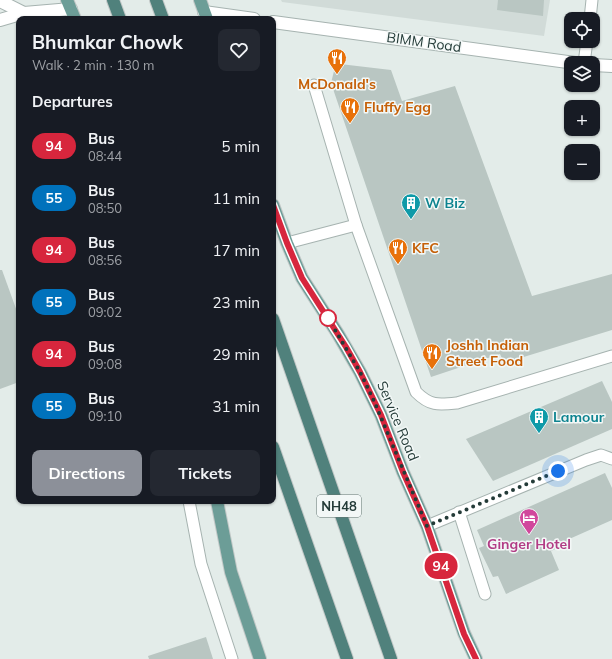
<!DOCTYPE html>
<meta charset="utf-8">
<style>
body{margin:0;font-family:Mulish,sans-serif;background:#242831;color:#f1f3f6;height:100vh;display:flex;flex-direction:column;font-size:15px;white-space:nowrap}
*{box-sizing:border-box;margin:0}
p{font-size:13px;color:#9ea1a6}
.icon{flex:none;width:22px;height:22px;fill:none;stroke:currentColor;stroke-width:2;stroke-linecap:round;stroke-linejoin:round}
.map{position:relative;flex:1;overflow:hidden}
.drawer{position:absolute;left:16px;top:16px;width:260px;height:488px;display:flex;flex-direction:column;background:#171b24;border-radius:8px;box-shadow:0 1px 3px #0004}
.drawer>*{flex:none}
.badge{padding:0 8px;border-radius:13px;font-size:14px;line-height:26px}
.tools{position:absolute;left:564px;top:12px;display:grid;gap:8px}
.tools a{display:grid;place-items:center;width:36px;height:36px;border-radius:8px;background:#171b24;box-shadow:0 1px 3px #0004;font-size:20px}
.you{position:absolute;width:20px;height:20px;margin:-10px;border:3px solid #fff;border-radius:50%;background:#1a73e8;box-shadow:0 0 0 6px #1a73e833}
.map>.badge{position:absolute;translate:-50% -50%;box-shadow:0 0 0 2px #fff}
h2{padding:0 16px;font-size:15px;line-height:36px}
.round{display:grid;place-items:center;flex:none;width:42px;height:42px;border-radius:8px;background:#242831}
.summary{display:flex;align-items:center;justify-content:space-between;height:68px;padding:0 16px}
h1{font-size:19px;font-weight:700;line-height:30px}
.cta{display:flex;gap:8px;margin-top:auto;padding:8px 16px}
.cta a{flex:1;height:46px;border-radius:8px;background:#8c9099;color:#fff;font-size:16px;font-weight:700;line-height:46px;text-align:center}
.cta a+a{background:#242831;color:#f1f3f6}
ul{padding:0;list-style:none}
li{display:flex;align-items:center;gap:12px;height:52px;padding:0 16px}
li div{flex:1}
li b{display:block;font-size:15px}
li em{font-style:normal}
li .badge{min-width:44px;font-weight:700;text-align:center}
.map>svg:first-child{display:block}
.built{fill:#d1dbd8}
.building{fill:#b9c6c2}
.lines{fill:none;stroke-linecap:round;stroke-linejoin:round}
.service-casing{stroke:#a6b3b0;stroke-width:13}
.minor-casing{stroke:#a6b3b0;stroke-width:14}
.primary-casing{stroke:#c2c8c7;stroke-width:14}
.trunk-casing{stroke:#c2c8c7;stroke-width:14}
.service{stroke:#fff;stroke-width:11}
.minor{stroke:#fff;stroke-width:12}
.primary{stroke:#6c9d97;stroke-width:12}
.trunk{stroke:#50817c;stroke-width:12}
.line-casing{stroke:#fff;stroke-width:9}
.line{stroke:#d7263d;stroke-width:6}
.walk{stroke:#243b38;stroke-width:4;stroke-dasharray:0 7.2}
.stop-dot{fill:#fff;stroke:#d7263d;stroke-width:2}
.labels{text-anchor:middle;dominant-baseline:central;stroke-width:3;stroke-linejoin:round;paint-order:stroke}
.shield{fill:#f3f8f7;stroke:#627471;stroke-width:1}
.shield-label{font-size:13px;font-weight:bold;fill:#243b38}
.street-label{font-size:14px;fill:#243b38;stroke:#f3f8f7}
.food-label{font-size:14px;font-weight:bold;fill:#c56008;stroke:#f3f8f7;text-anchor:start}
.culture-label{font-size:14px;font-weight:bold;fill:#0d838f;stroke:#f3f8f7;text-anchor:start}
.hotel-label{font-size:14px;font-weight:bold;fill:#b23c85;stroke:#f3f8f7}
</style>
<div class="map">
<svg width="612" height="659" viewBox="0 0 612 659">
<rect width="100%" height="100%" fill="#e3ece9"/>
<path class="built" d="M281,0h269l-6,36 -262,-34z"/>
<g class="building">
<path d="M498,0h46l-1,16 -46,-6z"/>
<path d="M340,64l51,6 11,31 53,-15 77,210 80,-22v56l-108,33 -4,-9 -69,23 -100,-294 4,-16z"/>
<path d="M0,270h2l17,47v65l-19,7z"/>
<path d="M602,381l10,21v27l-119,52 -27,-42z"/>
<path d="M605,473l7,15v32l-45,20 2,3 -18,8 8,19 -53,24 -8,-18 -5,1 -14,-29 5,-2 -7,-16z"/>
<path d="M206,637l7,22h-64l-1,-3z"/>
</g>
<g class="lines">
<defs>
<g id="service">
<path d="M590,19l2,-19"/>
<path d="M584,63l3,-22"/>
<path d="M314,85l42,140 60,167c14,14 22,13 41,11l155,-47"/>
<path d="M287,243l69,-18"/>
<path d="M189,501l12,63 31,95"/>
<path d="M459,512l26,82"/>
<path d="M427,526l159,-66 15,-5 11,4"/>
</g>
<g id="minor">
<path d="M0,1l24,12"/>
<path d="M204,12l50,7"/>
<path d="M0,20l24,-7 47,-4"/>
<path d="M273,22l302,41"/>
<path d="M593,65l19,1"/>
</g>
<g id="primary">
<path d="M67,0l8,19"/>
<path d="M200,0l7,19"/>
<path d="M273,205l14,38 15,35 36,56 22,38 21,43 22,57 24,54 37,107 12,26"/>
<path d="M217,501l14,71 29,87"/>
</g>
<g id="trunk">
<path d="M113,0l7,19"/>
<path d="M156,0l7,19"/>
<path d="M273,319l118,340"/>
<path d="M273,447l74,212"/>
</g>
</defs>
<use href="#service" class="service-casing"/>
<use href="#minor" class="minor-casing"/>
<use href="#primary" class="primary-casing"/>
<use href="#trunk" class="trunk-casing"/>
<use href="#service" class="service"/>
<use href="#minor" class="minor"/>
<use href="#primary" class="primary"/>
<use href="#trunk" class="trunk"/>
</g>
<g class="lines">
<defs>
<path id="line" d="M273,205l14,38 15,35 44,69 14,25 21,43 22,57 24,54 37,108 12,25"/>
</defs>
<use href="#line" class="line-casing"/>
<use href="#line" class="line"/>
<path class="walk" d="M328,318l32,54 14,29 53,125 131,-55"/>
</g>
<defs>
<symbol id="restaurant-pin" viewBox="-11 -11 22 30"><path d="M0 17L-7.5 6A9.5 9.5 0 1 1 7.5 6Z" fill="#e8710a" stroke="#f3f8f7"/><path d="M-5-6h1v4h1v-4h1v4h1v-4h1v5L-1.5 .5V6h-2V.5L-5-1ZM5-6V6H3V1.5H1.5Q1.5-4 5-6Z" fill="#fff"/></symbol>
<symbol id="building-pin" viewBox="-11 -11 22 30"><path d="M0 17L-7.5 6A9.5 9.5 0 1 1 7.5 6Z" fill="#0f9aa8" stroke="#f3f8f7"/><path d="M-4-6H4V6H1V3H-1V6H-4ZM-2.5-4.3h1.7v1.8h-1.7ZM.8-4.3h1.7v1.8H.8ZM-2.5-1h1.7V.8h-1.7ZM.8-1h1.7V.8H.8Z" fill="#fff"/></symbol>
<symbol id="hotel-pin" viewBox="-11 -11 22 30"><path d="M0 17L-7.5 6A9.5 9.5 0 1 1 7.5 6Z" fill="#d1479c" stroke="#f3f8f7"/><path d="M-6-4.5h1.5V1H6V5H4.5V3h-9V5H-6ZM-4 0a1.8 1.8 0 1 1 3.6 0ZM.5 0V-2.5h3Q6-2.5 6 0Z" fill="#fff"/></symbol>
</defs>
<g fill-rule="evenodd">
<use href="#restaurant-pin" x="326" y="47" width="22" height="30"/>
<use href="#restaurant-pin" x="339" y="96" width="22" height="30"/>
<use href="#building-pin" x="400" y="192" width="22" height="30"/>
<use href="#restaurant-pin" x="387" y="237" width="22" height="30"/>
<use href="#restaurant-pin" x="421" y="342" width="22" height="30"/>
<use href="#building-pin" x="528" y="406" width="22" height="30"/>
<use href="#hotel-pin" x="518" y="507" width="22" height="30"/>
</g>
<circle class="stop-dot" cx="328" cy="318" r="8"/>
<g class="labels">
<rect class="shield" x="317" y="495" width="44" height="22" rx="3"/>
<g class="shield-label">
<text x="339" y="506">NH48</text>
</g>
<g class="street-label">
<text transform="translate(424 42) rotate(8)">BIMM Road</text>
<text transform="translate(398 421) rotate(67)">Service Road</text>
</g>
<g class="food-label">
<text x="337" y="84" text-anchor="middle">McDonald's</text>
<text x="364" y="107">Fluffy Egg</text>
<text x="412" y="248">KFC</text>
<text x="446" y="345">Joshh Indian<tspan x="446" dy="16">Street Food</tspan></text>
</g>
<g class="culture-label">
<text x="425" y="203">W Biz</text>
<text x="553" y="417">Lamour</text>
</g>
<g class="hotel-label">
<text x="529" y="544">Ginger Hotel</text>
</g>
</g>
</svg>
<div class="tools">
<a><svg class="icon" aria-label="locate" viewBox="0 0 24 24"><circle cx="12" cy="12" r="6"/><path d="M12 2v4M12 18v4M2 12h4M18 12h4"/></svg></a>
<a><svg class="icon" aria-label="layers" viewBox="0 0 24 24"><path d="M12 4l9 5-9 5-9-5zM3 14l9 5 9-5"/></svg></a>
<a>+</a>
<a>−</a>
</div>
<div class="you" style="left:558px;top:471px"></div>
<b class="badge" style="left:441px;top:566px;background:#d7263d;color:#fff">94</b>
<section class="drawer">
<div class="summary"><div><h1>Bhumkar Chowk</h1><p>Walk · 2 min · 130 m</p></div><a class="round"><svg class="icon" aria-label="heart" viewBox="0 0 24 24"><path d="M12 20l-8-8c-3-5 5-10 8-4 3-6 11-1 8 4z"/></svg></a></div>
<h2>Departures</h2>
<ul>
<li><span class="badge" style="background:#d7263d;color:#fff">94</span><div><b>Bus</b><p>08:44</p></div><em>5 min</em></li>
<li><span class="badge" style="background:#0072bc;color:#fff">55</span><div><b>Bus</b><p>08:50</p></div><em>11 min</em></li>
<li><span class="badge" style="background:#d7263d;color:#fff">94</span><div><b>Bus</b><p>08:56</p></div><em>17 min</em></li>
<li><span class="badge" style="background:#0072bc;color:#fff">55</span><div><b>Bus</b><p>09:02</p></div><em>23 min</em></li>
<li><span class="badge" style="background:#d7263d;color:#fff">94</span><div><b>Bus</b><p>09:08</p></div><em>29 min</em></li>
<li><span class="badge" style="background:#0072bc;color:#fff">55</span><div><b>Bus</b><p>09:10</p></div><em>31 min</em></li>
</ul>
<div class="cta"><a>Directions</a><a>Tickets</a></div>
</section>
</div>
